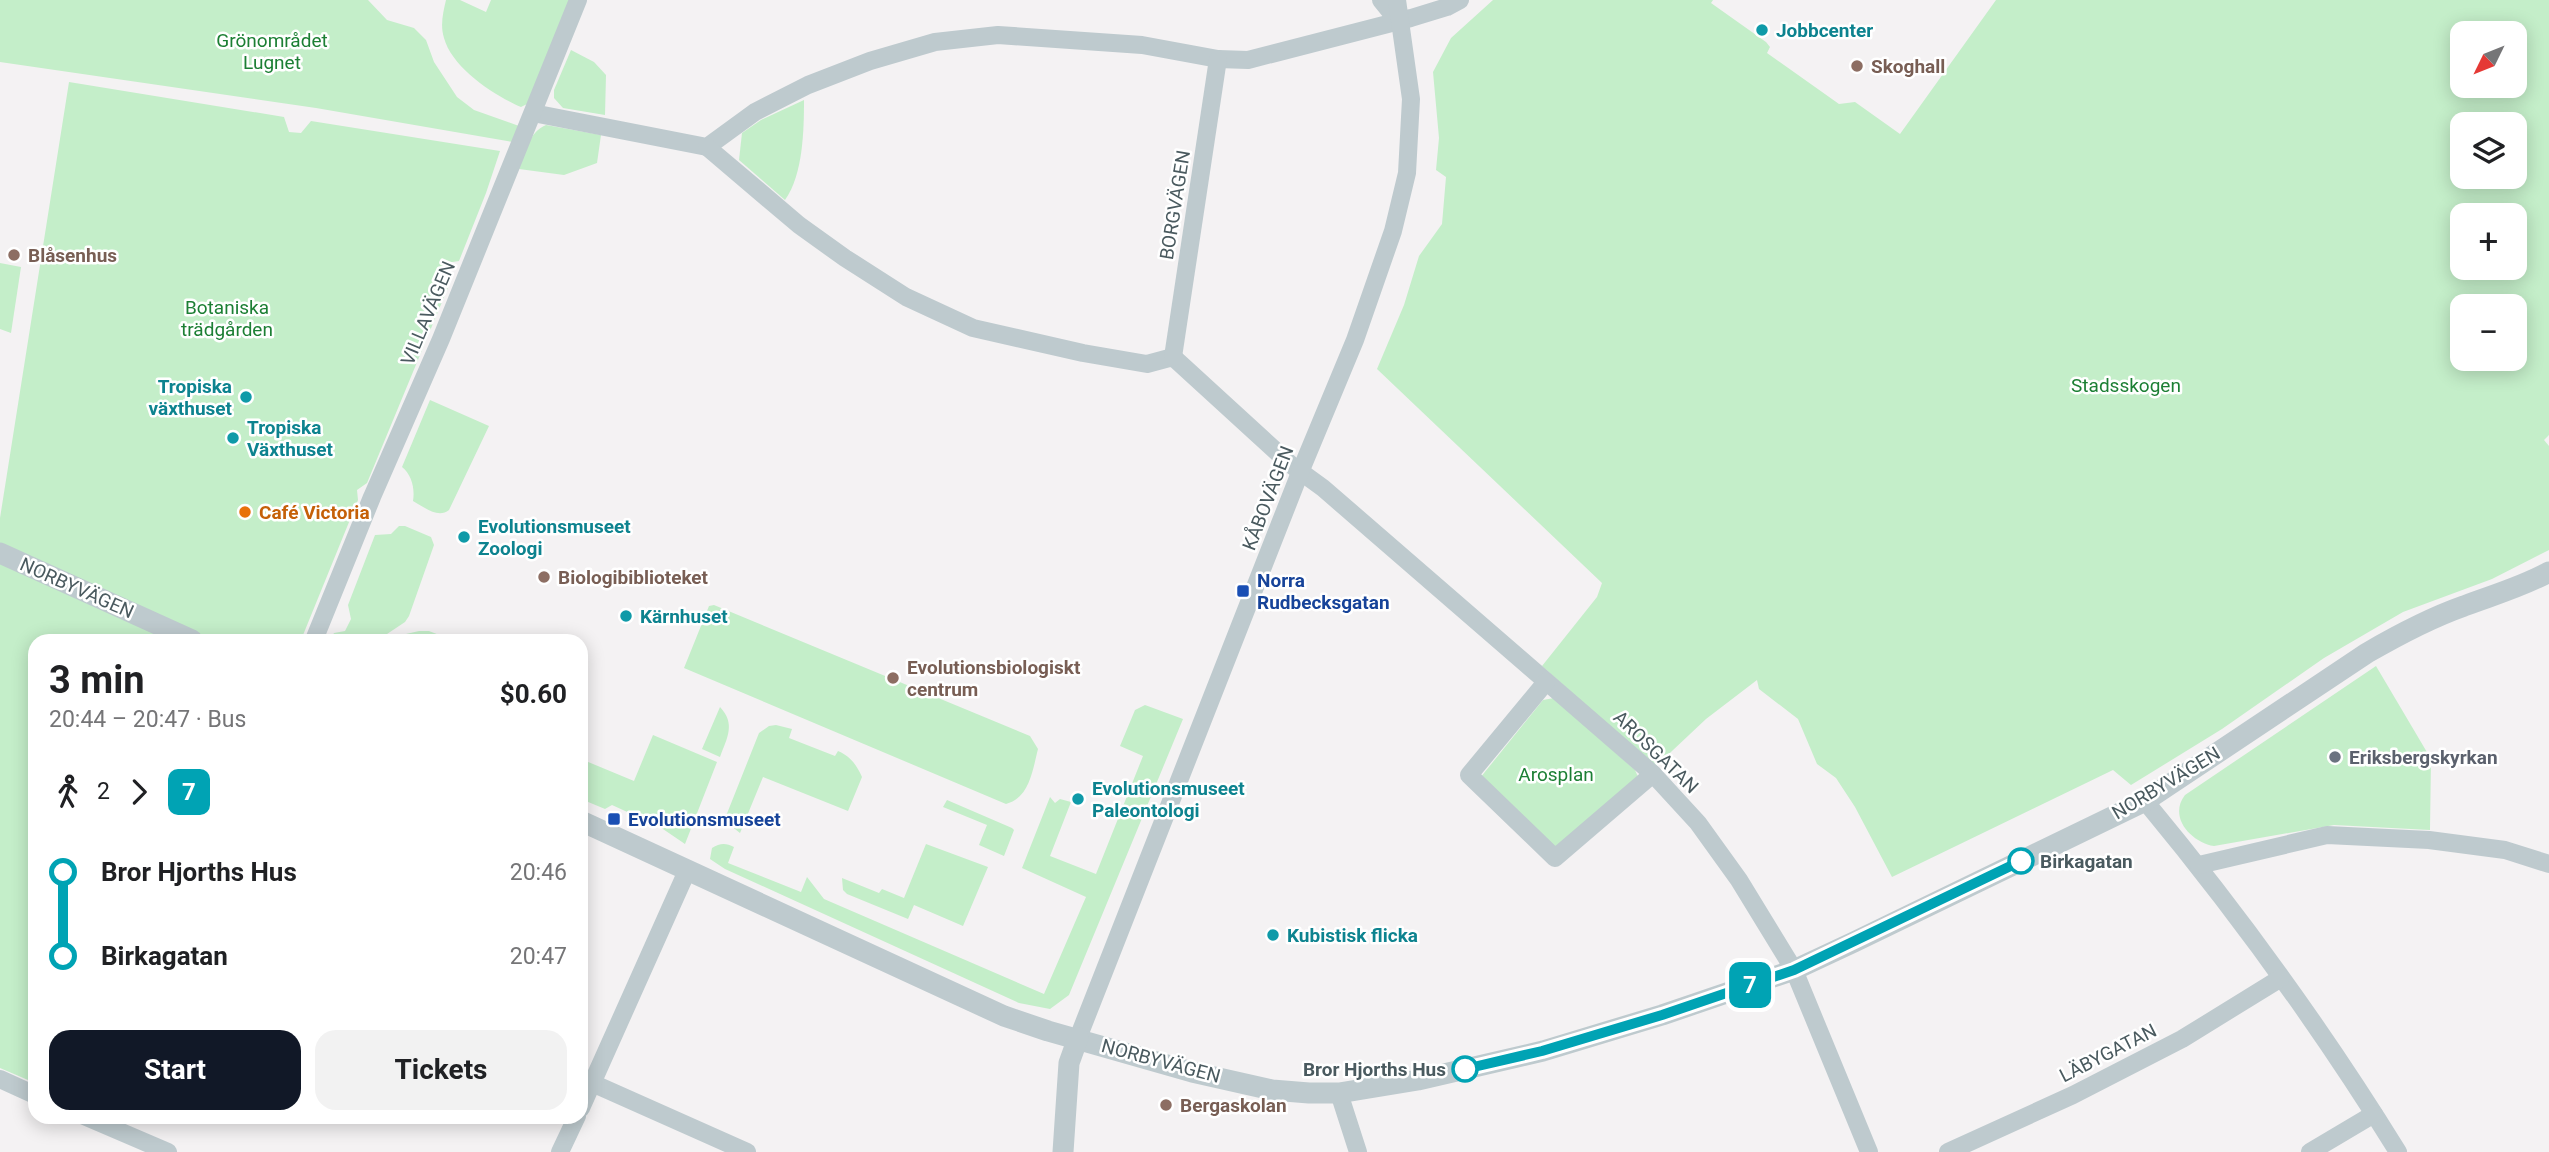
<!DOCTYPE html>
<meta charset="utf-8">
<style>
body{margin:0;font-family:Roboto,sans-serif;background:#f2f2f2;color:#202124;height:100vh;display:flex;flex-direction:column;font-size:26px;white-space:nowrap}
*{box-sizing:border-box;margin:0}
p{font-size:23px;color:#757577}
.icon{flex:none;width:38px;height:38px;fill:none;stroke:currentColor;stroke-width:2;stroke-linecap:round;stroke-linejoin:round}
.map{position:relative;flex:1;overflow:hidden}
.side{position:absolute;left:28px;top:634px;width:560px;height:490px;display:flex;flex-direction:column;background:#fff;border-radius:21px;box-shadow:0 4px 18px #0003}
.side>*{flex:none}
.badge{padding:0 14px;border-radius:10px;font-size:24px;line-height:46px}
.needle{width:46px;rotate:227deg}
.controls{position:absolute;left:2450px;top:21px;display:grid;gap:14px}
.controls a{display:grid;place-items:center;width:77px;height:77px;border-radius:14px;background:#fff;box-shadow:0 4px 18px #0003;font-size:35px}
.map>.badge{position:absolute;translate:-50% -50%;box-shadow:0 0 0 4px #fff}
.legs{display:flex;align-items:center;gap:10px;height:77px;padding:0 21px;font-size:23px}
.legs p{margin-inline-start:auto}
.overview{display:flex;align-items:center;justify-content:space-between;height:119px;padding:0 21px}
h1{font-size:38px;font-weight:700;line-height:52px}
.primary-button{display:flex;gap:14px;margin-top:auto;padding:14px 21px}
.primary-button a{flex:1;height:80px;border-radius:21px;background:#111827;color:#fff;font-size:28px;font-weight:700;line-height:80px;text-align:center}
.primary-button a+a{background:#f2f2f2;color:#202124}
ul{padding:0 21px;list-style:none}
li{display:flex;align-items:center;gap:24px;height:84px;font-size:26px}
li i{display:grid;place-items:center;width:10px;height:100%;margin:0 9px;background:currentColor}
li i::after{content:'';width:18px;height:18px;margin:-9px;border:5px solid;border-radius:50%;background:#fff}
li p{margin-inline-start:auto}
li:first-child i{background:linear-gradient(#0000 50%,currentColor 0)}
li:last-child i{background:linear-gradient(currentColor 50%,#0000 0)}
.map>svg:first-child{display:block}
.green{fill:#c4eec9;fill-rule:evenodd}
.lines{fill:none;stroke-linecap:round;stroke-linejoin:round}
.minor{stroke:#becace;stroke-width:18}
.tertiary{stroke:#becace;stroke-width:21}
.line-1-casing{stroke:#fff;stroke-width:16}
.line-1{stroke:#00a3b4;stroke-width:10}
.culture-dot{fill:#0f9aa8;stroke:#fff;stroke-width:2.5}
.education-dot{fill:#8d6e63;stroke:#fff;stroke-width:2.5}
.food-dot{fill:#e8710a;stroke:#fff;stroke-width:2.5}
.transit-dot{fill:#1a4fb4;stroke:#fff;stroke-width:2.5}
.worship-dot{fill:#6b7280;stroke:#fff;stroke-width:2.5}
.stop-1-dot{fill:#fff;stroke:#00a3b4;stroke-width:3.5}
.labels{text-anchor:middle;dominant-baseline:central;stroke-width:5;stroke-linejoin:round;paint-order:stroke}
.culture-label{font-size:19px;font-weight:bold;fill:#0d838f;stroke:#fff;text-anchor:start}
.park-label{font-size:19px;fill:#1c7f34;stroke:#fff}
.education-label{font-size:19px;font-weight:bold;fill:#785e54;stroke:#fff;text-anchor:start}
.street-label{font-size:19px;fill:#4a5a5f;stroke:#fff}
.food-label{font-size:19px;font-weight:bold;fill:#c56008;stroke:#fff;text-anchor:start}
.transit-label{font-size:19px;font-weight:bold;fill:#164399;stroke:#fff;text-anchor:start}
.worship-label{font-size:19px;font-weight:bold;fill:#5b616d;stroke:#fff;text-anchor:start}
.stop-label{font-size:19px;font-weight:bold;fill:#4a5a5f;stroke:#fff;text-anchor:start}
</style>
<div class="map">
<svg width="2549" height="1152" viewBox="0 0 2549 1152">
<rect width="100%" height="100%" fill="#f4f2f3"/>
<g class="green">
<path d="M0,0h368l19,20 27,8 12,12 8,22 23,35 17,13 45,16 -6,16 -197,-34 -316,-46z"/>
<path d="M446,0h14l26,12 5,-12h79l-39,102 -10,5c-26,-11 -69,-39 -77,-69 -4,-13 -1,-25 2,-38z"/>
<path d="M1493,0h220l-2,3 55,39 4,5 -3,6 72,51 16,-2 45,32 96,-134h553v435l-5,5 5,6v104l-57,29 -89,33 -79,46 -102,71 -91,56 -18,-15 -221,107 -37,-70 -19,-29 -19,-14 -19,-45 -39,-30 -2,-9 -51,39 -51,48 -113,-101 55,-69 5,-14 -225,-214 27,-64 15,-49 23,-32 4,-47 -10,-7 3,-32 -6,-66 18,-34zM2462,33h53v53h-53zM2462,124h53v53h-53zM2462,215h53v53h-53zM2462,306h53v53h-53z"/>
<path d="M571,50l23,12 12,13 -1,40 -42,-7 -9,-10v-8z"/>
<path d="M69,82l215,35 5,15 12,1 10,-12 189,30 -14,42 -27,68 -13,2 -3,14 6,8 -82,198 -10,7 1,10 -57,140h-266v443l-35,-15v-550z"/>
<path d="M804,100c0,30 -1,75 -19,100l-46,-40 3,-27 19,-13z"/>
<path d="M546,125l55,10 -4,28 -33,12 -45,-6c6,-16 10,-37 27,-44z"/>
<path d="M0,263l21,4 -10,66 -11,-4z"/>
<path d="M430,400l59,26 -40,84c-11,9 -25,-3 -36,-9 2,-12 -1,-26 -11,-34z"/>
<path d="M399,526h6l26,11 3,8 -25,71 -4,6 -27,18h-48l4,-7 11,-2 6,-12 -3,-14 27,-70 16,-1z"/>
<path d="M714,605l316,131 8,13c-5,19 -8,49 -32,55l-322,-136 25,-62z"/>
<path d="M419,631h10l23,9h-56l10,-6z"/>
<path d="M2376,666l55,93 -1,71 -96,-5 -120,21c-23,-4 -46,-29 -29,-51z"/>
<path d="M1554,698l81,72 4,9 -83,71 -76,-72 63,-78z"/>
<path d="M1145,705l38,14 -114,276 -19,14 -31,-6 -294,-134 -15,-10 2,-11c8,-5 14,-5 22,-1l-6,16 73,29 6,-15 17,22 220,95 42,-97 -64,-29 28,-71 5,6 5,-4 11,3 -21,54 46,18 47,-118 -23,-10 15,-36z"/>
<path d="M720,707c16,17 7,31 0,50l-18,-8z"/>
<path d="M776,725l16,4 -3,9 46,18 3,-5c13,6 18,13 24,26l-14,34 -85,-34 -23,56 -15,-12 1,-5 33,-83 10,-7z"/>
<path d="M653,735l64,27 -32,82 -25,-17 -48,-22 -7,4 -24,-10v-40l53,22z"/>
<path d="M947,800l65,28 2,2 -10,26 -25,-11 8,-20 -44,-18z"/>
<path d="M926,844l62,23 -25,59 -49,-21 -6,14 -61,-25 -4,-4 -1,-12 37,15 3,-4 22,9z"/>
</g>
<g class="lines">
<g class="minor">
<path d="M1381,0l17,21"/>
<path d="M533,113l174,34 48,-35 53,-27 62,-24 65,-19 63,-7 144,10 76,14 30,1 163,-42 36,-11 13,-7"/>
<path d="M707,147l92,78 46,33 61,39 67,31 110,25 64,11 26,-7 117,107 33,24 330,286 45,49 41,57 55,90 75,182"/>
<path d="M1173,357l45,-298"/>
<path d="M314,640l58,-143 69,-158 137,-339"/>
<path d="M1546,682l-77,93 86,83 98,-84"/>
<path d="M2145,801c92,111 177,228 253,351"/>
<path d="M2199,865l128,-30 102,5 76,10 44,14"/>
<path d="M1078,1038l223,-568 54,-130 38,-109 14,-58 4,-74 -14,-99"/>
<path d="M0,1079l35,16"/>
<path d="M592,1083l155,69"/>
<path d="M1339,1093l19,59"/>
<path d="M581,1108l106,-237"/>
<path d="M84,1116l84,36"/>
<path d="M560,1152l17,-36"/>
<path d="M1948,1152l125,-57 109,-56 99,-61"/>
<path d="M2310,1152l64,-38"/>
</g>
<g class="tertiary">
<path d="M0,553l192,87"/>
<path d="M581,821l423,195 44,15 144,41 80,18 37,3h30l79,-13 125,-29 119,-36 132,-45 60,-28 291,-141 222,-148c31,-18 63,-35 97,-47 29,-11 58,-19 85,-34"/>
<path d="M1063,1152l6,-89 9,-25"/>
</g>
</g>
<g class="lines">
<defs>
<path id="line-1" d="M1465,1069l77,-18 120,-36 132,-45 227,-109"/>
</defs>
<use href="#line-1" class="line-1-casing"/>
<use href="#line-1" class="line-1"/>
</g>
<g class="culture-dot">
<circle cx="1762" cy="30" r="7"/>
<circle cx="246" cy="397" r="7"/>
<circle cx="233" cy="438" r="7"/>
<circle cx="464" cy="537" r="7"/>
<circle cx="626" cy="616" r="7"/>
<circle cx="1078" cy="799" r="7"/>
<circle cx="1273" cy="935" r="7"/>
</g>
<g class="education-dot">
<circle cx="1857" cy="66" r="7"/>
<circle cx="14" cy="255" r="7"/>
<circle cx="544" cy="577" r="7"/>
<circle cx="893" cy="678" r="7"/>
<circle cx="1166" cy="1105" r="7"/>
</g>
<circle class="food-dot" cx="245" cy="512" r="7"/>
<g class="transit-dot">
<rect x="1236" y="584" width="14" height="14" rx="3.5"/>
<rect x="607" y="812" width="14" height="14" rx="3.5"/>
</g>
<circle class="worship-dot" cx="2335" cy="757" r="7"/>
<g class="stop-1-dot">
<circle cx="2021" cy="861" r="12"/>
<circle cx="1465" cy="1069" r="12"/>
</g>
<g class="labels">
<g class="culture-label">
<text x="1776" y="30">Jobbcenter</text>
<text x="232" y="386" text-anchor="end">Tropiska<tspan x="232" dy="22">växthuset</tspan></text>
<text x="247" y="427">Tropiska<tspan x="247" dy="22">Växthuset</tspan></text>
<text x="478" y="526">Evolutionsmuseet<tspan x="478" dy="22">Zoologi</tspan></text>
<text x="640" y="616">Kärnhuset</text>
<text x="1092" y="788">Evolutionsmuseet<tspan x="1092" dy="22">Paleontologi</tspan></text>
<text x="1287" y="935">Kubistisk flicka</text>
</g>
<g class="park-label">
<text x="272" y="40">Grönområdet<tspan x="272" dy="22">Lugnet</tspan></text>
<text x="227" y="307">Botaniska<tspan x="227" dy="22">trädgården</tspan></text>
<text x="2126" y="385">Stadsskogen</text>
<text x="1556" y="774">Arosplan</text>
</g>
<g class="education-label">
<text x="1871" y="66">Skoghall</text>
<text x="28" y="255">Blåsenhus</text>
<text x="558" y="577">Biologibiblioteket</text>
<text x="907" y="667">Evolutionsbiologiskt<tspan x="907" dy="22">centrum</tspan></text>
<text x="1180" y="1105">Bergaskolan</text>
</g>
<g class="street-label">
<text transform="translate(1175 205) rotate(-81)">BORGVÄGEN</text>
<text transform="translate(428 313) rotate(-67)">VILLAVÄGEN</text>
<text transform="translate(1268 498) rotate(-69)">KÅBOVÄGEN</text>
<text transform="translate(77 588) rotate(24)">NORBYVÄGEN</text>
<text transform="translate(1656 752) rotate(44)">AROSGATAN</text>
<text transform="translate(2166 783) rotate(-31)">NORBYVÄGEN</text>
<text transform="translate(2108 1053) rotate(-27)">LÄBYGATAN</text>
<text transform="translate(1161 1061) rotate(15)">NORBYVÄGEN</text>
</g>
<g class="food-label">
<text x="259" y="512">Café Victoria</text>
</g>
<g class="transit-label">
<text x="1257" y="580">Norra<tspan x="1257" dy="22">Rudbecksgatan</tspan></text>
<text x="628" y="819">Evolutionsmuseet</text>
</g>
<g class="worship-label">
<text x="2349" y="757">Eriksbergskyrkan</text>
</g>
<g class="stop-label">
<text x="2040" y="861">Birkagatan</text>
<text x="1446" y="1069" text-anchor="end">Bror Hjorths Hus</text>
</g>
</g>
</svg>
<div class="controls">
<a><svg class="needle" viewBox="-14 -14 28 28"><path d="M0-13l5 13h-10z" fill="#e53935"/><path d="M0 13l5-13h-10z" fill="#757577"/></svg></a>
<a><svg class="icon" aria-label="layers" viewBox="0 0 24 24"><path d="M12 4l9 5-9 5-9-5zM3 14l9 5 9-5"/></svg></a>
<a>+</a>
<a>−</a>
</div>
<b class="badge" style="left:1750px;top:985px;background:#00a3b4;color:#fff">7</b>
<section class="side">
<div class="overview"><div><h1>3 min</h1><p>20:44 – 20:47 · Bus</p></div><b>$0.60</b></div>
<div class="legs"><svg class="icon" aria-label="walk" viewBox="0 0 24 24"><circle cx="13" cy="4" r="2"/><path d="M13 8l-2 6 4 7M11 14l-3 7M7 12l3-4h3l4 4"/></svg>2<svg class="icon" aria-label="forward" viewBox="0 0 24 24"><path d="M9 5l7 7-7 7"/></svg><b class="badge" style="background:#00a3b4;color:#fff">7</b></div>
<ul>
<li><i style="color:#00a3b4"></i><b>Bror Hjorths Hus</b><p>20:46</p></li>
<li><i style="color:#00a3b4"></i><b>Birkagatan</b><p>20:47</p></li>
</ul>
<div class="primary-button"><a>Start</a><a>Tickets</a></div>
</section>
</div>
